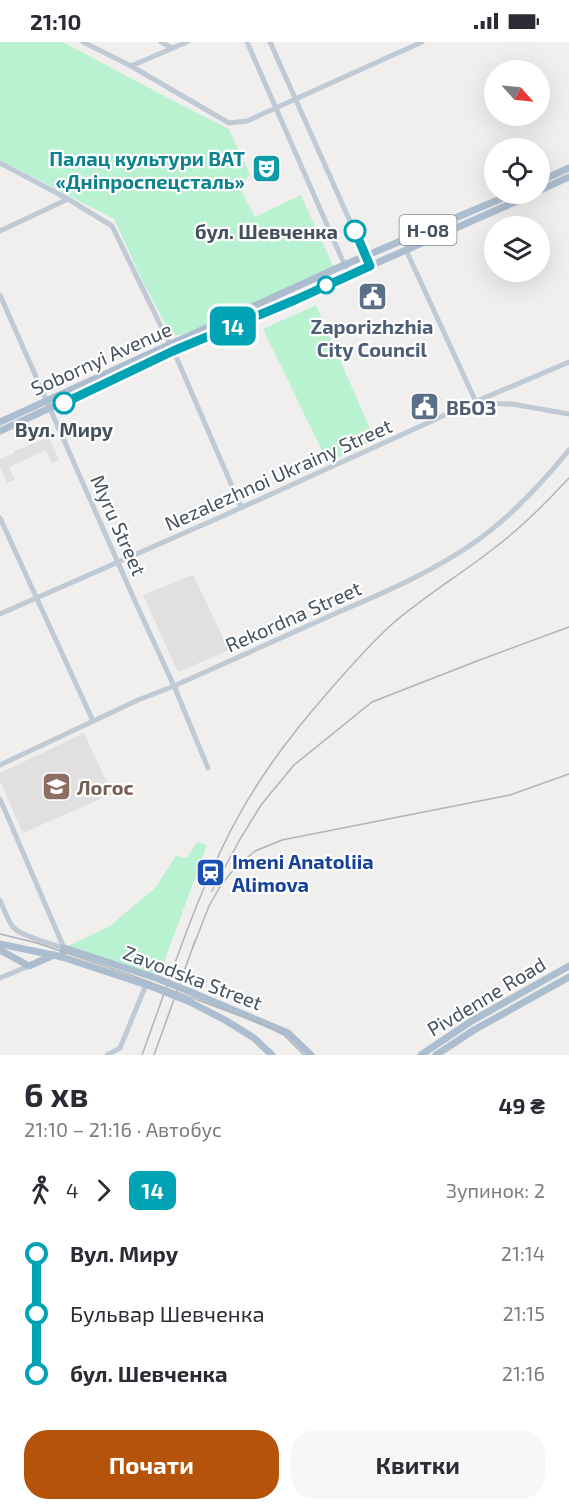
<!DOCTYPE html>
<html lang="uk">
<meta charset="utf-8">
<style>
body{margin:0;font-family:"Exo 2",sans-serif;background:#f7f7f7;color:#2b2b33;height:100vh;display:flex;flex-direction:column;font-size:22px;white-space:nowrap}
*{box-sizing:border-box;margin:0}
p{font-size:20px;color:#7c7c81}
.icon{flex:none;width:33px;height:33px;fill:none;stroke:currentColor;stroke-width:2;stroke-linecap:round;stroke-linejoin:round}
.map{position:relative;height:1013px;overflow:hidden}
.sheet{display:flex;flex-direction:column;background:#fff;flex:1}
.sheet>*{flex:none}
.badge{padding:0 12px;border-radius:9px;font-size:21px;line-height:39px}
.needle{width:39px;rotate:117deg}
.controls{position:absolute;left:484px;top:18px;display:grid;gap:12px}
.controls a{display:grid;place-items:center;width:66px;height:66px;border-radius:50%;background:#fff;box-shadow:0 6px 24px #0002;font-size:30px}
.map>.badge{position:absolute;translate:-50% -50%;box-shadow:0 0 0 3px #fff}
.legs{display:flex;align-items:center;gap:9px;height:66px;padding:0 24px;font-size:20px}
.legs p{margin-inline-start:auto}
.head{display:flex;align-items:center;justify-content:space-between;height:102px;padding:0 24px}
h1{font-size:33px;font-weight:700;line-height:45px}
.action{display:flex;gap:12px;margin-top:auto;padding:12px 24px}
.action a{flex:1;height:69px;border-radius:24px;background:#b45309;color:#fff;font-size:24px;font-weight:700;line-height:69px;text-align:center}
.action a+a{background:#f7f7f7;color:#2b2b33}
ul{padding:0 24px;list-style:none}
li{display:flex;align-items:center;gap:21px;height:60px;font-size:22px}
li i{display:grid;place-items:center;width:9px;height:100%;margin:0 8px;background:currentColor}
li i::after{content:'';width:15px;height:15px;margin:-8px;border:4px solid;border-radius:50%;background:#fff}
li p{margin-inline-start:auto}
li:first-child i{background:linear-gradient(#0000 50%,currentColor 0)}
li:last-child i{background:linear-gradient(currentColor 50%,#0000 0)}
.status{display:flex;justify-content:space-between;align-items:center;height:42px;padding:0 30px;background:#fff;direction:ltr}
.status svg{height:16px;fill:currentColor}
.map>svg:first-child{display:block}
.education{fill:#e2dfe0}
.green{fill:#b9f2d0}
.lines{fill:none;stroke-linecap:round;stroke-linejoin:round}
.minor{stroke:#c0cad5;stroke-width:5}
.major{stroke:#acbdcf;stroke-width:7}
.tram{stroke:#b0b3b9;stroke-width:1.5}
.rail{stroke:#b0b3b9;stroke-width:1.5}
.major-bridge{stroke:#acbdcf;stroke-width:7}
.line-1-casing{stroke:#fff;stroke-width:14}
.line-1{stroke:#00a3b4;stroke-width:9}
.stop-1-dot{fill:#fff;stroke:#00a3b4;stroke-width:3}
.labels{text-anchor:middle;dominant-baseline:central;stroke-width:4.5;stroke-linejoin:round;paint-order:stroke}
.shield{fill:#fff;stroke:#7d858e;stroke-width:1.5}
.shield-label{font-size:18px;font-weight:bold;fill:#45515d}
.culture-label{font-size:20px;font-weight:bold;fill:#0d838f;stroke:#fff;text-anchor:end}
.stop-label{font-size:20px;font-weight:bold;fill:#45515d;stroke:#fff;text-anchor:end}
.service-label{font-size:20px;font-weight:bold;fill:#4e5e75;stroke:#fff}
.street-label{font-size:20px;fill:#45515d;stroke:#fff}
.education-label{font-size:20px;font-weight:bold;fill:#785e54;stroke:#fff;text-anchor:start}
.transit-label{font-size:20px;font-weight:bold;fill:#164399;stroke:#fff;text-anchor:start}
</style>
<div class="status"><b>21:10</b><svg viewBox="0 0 49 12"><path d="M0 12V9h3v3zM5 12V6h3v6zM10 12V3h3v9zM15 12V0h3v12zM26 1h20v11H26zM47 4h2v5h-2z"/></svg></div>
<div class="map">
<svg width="569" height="1013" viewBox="0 0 569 1013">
<rect width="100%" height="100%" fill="#f1eeee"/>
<g class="education">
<path d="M49,395l10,23 -7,3 -6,-13 -37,17 6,13 -8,3 -7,-16v-8l14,-6v-2z"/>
<path d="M193,533l36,75 -51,22 -35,-77z"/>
<path d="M84,691l28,61 -89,39 -23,-52v-8z"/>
</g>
<g class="green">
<path d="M0,0h63l107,57 59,30 21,46 -11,11 16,31 46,-22 33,73 -56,26 -97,41 -9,1 -27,-50 -31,-67 -114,-59z"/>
<path d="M316,263l59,135 -47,23 -65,-134z"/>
<path d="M197,800l10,3 -49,134 -94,-31 46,-22 46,-39 20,-31 11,2z"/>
</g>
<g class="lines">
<g class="minor">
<path d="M83,0l48,24 98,57 18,-2 175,-79"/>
<path d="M161,0l11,6"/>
<path d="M247,0l102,233"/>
<path d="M270,0l100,224"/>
<path d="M131,24l56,-24"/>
<path d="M0,121l68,36 44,27 66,135 63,146"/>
<path d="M0,189l68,-32"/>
<path d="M406,208l70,152"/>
<path d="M0,253l134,304 40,87 34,82"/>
<path d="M478,361l34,1 57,10"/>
<path d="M0,476l93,203"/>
<path d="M0,572l223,-98 233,-106 113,-48"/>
<path d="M0,723l138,-65 36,-14c55,-25 111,-50 167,-75 47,-20 95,-41 137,-71 35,-25 64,-57 91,-90"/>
<path d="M0,757l64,149"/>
<path d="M0,858c4,9 8,23 15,29 9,8 37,15 49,19"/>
<path d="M0,936l29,-12"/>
<path d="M107,1013l13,-7 26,-63"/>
</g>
<g class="major">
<path d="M540,139l29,-13"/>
<path d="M540,148l29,-13"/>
<path d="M0,380l344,-157 168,-71"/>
<path d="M0,389l173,-80 122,-52 238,-105"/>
<path d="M0,902l62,13 2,-9 92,30"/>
<path d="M0,908l29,16 25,-11"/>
<path d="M62,915l91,30"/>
<path d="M193,951l95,40 23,22"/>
<path d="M190,960l35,18 29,18 18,17"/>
<path d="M421,1013l49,-33 99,-56"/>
<path d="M436,1013l38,-25 95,-53"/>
</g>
<path class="tram" d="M0,892l37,9 91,31 134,50 22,11 20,20"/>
<g class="rail">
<path d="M212,849l27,-50 22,-36 33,-40 78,-63 105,-41 92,-34"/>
<path d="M193,905l16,-41 12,-21 14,-17 20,-17 27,-11 228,-45 59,-21"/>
<path d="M142,1013c26,-71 49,-144 82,-211 28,-58 63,-105 105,-153 20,-23 40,-46 62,-66 32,-28 69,-50 102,-76 28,-21 53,-46 76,-71"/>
<path d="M154,1013l41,-114"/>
</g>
<g class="major-bridge">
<path d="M156,936l37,15"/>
<path d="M153,945l37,15"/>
</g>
</g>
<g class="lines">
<defs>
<path id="line-1" d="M64,361l109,-52 122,-51 75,-34 -15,-35"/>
</defs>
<use href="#line-1" class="line-1-casing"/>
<use href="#line-1" class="line-1"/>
</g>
<defs>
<symbol id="theatre-square" viewBox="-11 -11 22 22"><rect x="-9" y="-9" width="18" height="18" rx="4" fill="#0f9aa8" stroke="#fff"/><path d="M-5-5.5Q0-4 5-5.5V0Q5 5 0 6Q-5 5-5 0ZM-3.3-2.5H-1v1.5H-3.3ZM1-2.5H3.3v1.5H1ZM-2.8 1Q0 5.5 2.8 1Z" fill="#fff"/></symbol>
<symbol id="civic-square" viewBox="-11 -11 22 22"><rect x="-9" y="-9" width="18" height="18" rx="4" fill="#5c6f8a" stroke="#fff"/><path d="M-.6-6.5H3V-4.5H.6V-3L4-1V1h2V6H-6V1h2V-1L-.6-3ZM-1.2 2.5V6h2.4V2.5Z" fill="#fff"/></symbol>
<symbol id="school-square" viewBox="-11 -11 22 22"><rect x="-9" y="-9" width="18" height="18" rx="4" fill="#8d6e63" stroke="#fff"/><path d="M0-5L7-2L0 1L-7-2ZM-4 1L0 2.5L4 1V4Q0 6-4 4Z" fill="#fff"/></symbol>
<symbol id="station-square" viewBox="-11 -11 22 22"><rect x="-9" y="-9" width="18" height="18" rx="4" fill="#1a4fb4" stroke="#fff"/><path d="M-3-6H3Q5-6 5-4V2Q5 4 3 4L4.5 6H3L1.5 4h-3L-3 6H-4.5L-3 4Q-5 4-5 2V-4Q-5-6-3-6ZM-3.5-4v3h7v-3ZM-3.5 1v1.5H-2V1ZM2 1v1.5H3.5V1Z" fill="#fff"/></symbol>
</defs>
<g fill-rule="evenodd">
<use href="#theatre-square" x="250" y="110" width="33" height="33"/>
<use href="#civic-square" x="356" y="238" width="33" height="33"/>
<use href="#civic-square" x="408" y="348" width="33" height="33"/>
<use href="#school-square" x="40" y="728" width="33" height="33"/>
<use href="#station-square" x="194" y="814" width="33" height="33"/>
</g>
<g class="stop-1-dot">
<circle cx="355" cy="189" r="10"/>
<circle cx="326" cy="243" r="8"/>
<circle cx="64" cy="361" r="10"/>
</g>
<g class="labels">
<rect class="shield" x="399.5" y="173" width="57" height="30" rx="4.5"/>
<g class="shield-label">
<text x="428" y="188">Н-08</text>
</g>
<g class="culture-label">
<text x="245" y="116">Палац культури ВАТ<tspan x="245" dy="23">«Дніпроспецсталь»</tspan></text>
</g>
<g class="stop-label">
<text x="338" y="189">бул. Шевченка</text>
<text x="64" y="387" text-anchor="middle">Вул. Миру</text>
</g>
<g class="service-label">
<text x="372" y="284">Zaporizhzhia<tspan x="372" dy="23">City Council</tspan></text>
<text x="446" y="365" text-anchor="start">ВБОЗ</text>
</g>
<g class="street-label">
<text transform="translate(101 316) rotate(-24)">Sobornyi Avenue</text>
<text transform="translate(278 432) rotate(-24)">Nezalezhnoi Ukrainy Street</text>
<text transform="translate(119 483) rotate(66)">Myru Street</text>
<text transform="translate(293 574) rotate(-24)">Rekordna Street</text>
<text transform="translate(193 935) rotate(21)">Zavodska Street</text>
<text transform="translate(486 954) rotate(-31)">Pivdenne Road</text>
</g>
<g class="education-label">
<text x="77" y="745">Логос</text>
</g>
<g class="transit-label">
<text x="232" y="819">Imeni Anatoliia<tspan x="232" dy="23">Alimova</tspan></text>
</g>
</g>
</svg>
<div class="controls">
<a><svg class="needle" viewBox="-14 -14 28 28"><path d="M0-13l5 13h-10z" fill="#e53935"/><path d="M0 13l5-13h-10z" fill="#7c7c81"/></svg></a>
<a><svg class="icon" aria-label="locate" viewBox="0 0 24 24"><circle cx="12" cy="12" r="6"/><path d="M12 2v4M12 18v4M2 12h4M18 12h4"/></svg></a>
<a><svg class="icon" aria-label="layers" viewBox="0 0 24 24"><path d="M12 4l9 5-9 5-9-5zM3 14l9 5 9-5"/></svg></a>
</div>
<b class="badge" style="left:233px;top:284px;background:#00a3b4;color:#fff">14</b>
</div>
<section class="sheet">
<div class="head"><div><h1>6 хв</h1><p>21:10 – 21:16 · Автобус</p></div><b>49 ₴</b></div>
<div class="legs"><svg class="icon" aria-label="walk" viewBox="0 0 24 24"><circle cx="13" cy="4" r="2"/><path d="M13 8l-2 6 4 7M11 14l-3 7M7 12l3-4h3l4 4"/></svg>4<svg class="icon" aria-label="forward" viewBox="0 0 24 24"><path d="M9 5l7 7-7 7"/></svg><b class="badge" style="background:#00a3b4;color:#fff">14</b><p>Зупинок: 2</p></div>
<ul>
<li><i style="color:#00a3b4"></i><b>Вул. Миру</b><p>21:14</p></li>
<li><i style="color:#00a3b4"></i><span>Бульвар Шевченка</span><p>21:15</p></li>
<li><i style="color:#00a3b4"></i><b>бул. Шевченка</b><p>21:16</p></li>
</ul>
<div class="action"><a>Почати</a><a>Квитки</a></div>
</section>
